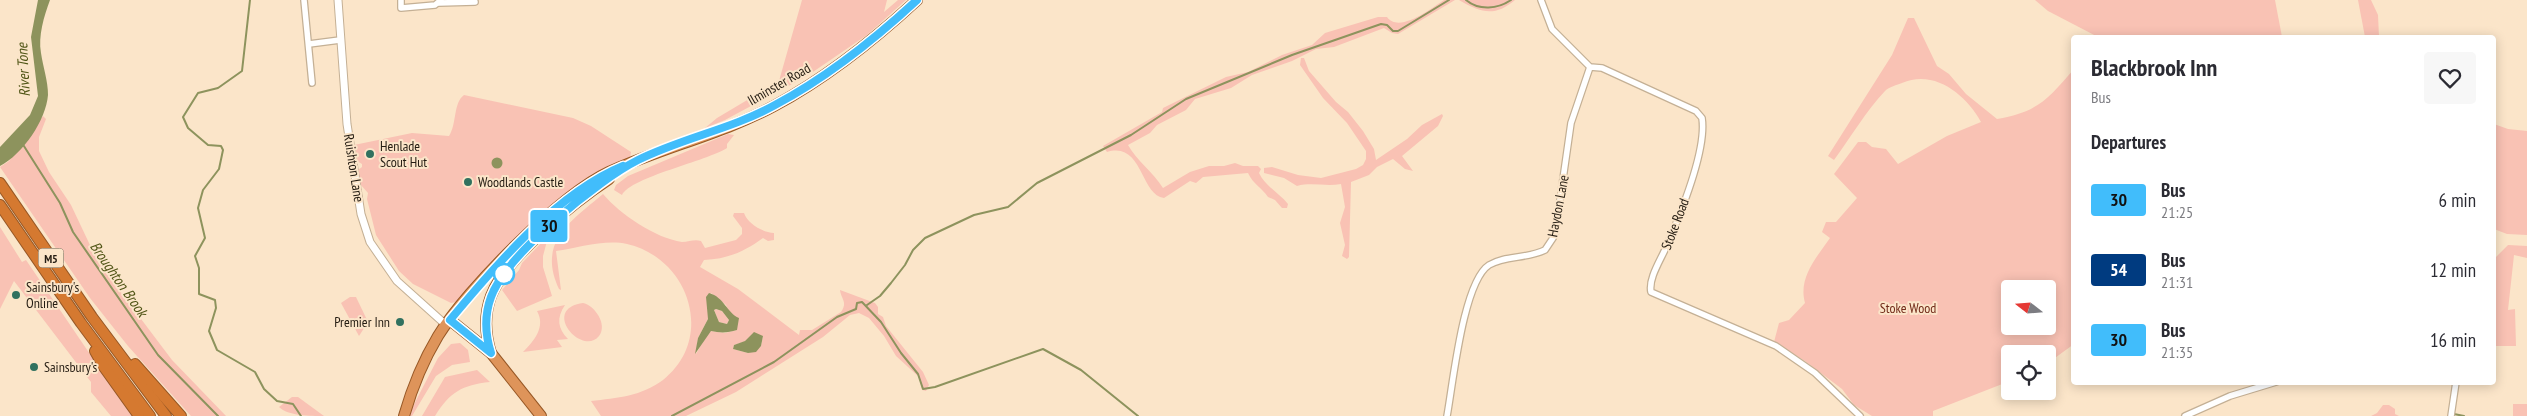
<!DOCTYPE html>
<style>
body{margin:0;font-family:"PT Sans Narrow",sans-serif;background:#f7f7f7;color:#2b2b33;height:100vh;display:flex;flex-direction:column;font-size:19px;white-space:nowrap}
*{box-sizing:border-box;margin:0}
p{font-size:16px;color:#7c7c81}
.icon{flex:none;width:28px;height:28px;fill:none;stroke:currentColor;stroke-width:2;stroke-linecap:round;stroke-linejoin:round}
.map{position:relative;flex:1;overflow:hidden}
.drawer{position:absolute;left:2071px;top:35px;width:425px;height:350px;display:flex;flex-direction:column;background:#fff;border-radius:5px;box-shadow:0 2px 12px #0003}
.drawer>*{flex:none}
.badge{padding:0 10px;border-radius:4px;font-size:18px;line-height:32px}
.needle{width:32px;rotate:287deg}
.tools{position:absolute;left:2001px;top:280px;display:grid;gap:10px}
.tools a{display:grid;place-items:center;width:55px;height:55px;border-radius:5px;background:#fff;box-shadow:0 2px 12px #0003;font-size:25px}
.map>.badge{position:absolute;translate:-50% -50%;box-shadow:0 0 0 2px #fff}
h2{padding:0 20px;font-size:19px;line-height:45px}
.round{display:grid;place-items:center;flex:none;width:52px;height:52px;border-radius:5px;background:#f7f7f7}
.head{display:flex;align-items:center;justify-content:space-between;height:85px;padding:0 20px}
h1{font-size:24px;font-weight:600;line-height:38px}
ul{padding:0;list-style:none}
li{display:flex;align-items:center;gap:15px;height:70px;padding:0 20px}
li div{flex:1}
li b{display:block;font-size:19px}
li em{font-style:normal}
li .badge{min-width:55px;font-weight:700;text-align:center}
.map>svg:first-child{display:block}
.green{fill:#f9c2b4;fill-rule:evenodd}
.water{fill:#8d935d;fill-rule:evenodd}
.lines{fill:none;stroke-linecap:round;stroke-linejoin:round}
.stream{stroke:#8d935d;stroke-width:2}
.minor-casing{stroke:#c4b095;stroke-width:8}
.tertiary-casing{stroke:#c4b095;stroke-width:9}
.trunk-casing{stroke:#975826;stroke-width:12}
.motorway-casing{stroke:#975826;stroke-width:12}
.minor{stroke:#fff;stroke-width:5.5}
.tertiary{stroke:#fff;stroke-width:7}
.trunk{stroke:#de945a;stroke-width:10}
.motorway{stroke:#d57930;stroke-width:10}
.line-casing{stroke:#fff;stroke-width:11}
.line{stroke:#41bdfb;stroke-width:8}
.poi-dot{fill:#31715f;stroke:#fbe5c9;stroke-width:2}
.stop-dot{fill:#fff;stroke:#41bdfb;stroke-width:2.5}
.labels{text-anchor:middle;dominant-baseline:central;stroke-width:4;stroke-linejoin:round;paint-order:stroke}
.shield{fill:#fbe5c9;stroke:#645849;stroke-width:1}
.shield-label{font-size:12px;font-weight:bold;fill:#241c12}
.street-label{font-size:14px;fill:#241c12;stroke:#fbe5c9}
.poi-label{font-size:14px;fill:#241c12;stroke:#fbe5c9;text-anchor:start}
.park-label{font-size:14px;fill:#732c1a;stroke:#fbe5c9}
.water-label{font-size:15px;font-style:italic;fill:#505516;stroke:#fbe5c9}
</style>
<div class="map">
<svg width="2527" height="416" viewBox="0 0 2527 416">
<rect width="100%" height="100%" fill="#fbe5c9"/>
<g class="green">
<path d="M802,0h85l-3,12 14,-12h8l-39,35 -60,41 -82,44 -20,8 12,-10 62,-37z"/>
<path d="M1444,0h11l-57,34 -6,-1 -8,-5 -50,19 -18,2 -24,12 -40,14 -21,13 -36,11 -9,11 -29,15 -7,8 -22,12c9,16 25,27 35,43l27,-16 19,-6h15l11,-3 8,3h15l3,3 -2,4c6,13 20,20 29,31l-1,4h-5l-7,-8 -7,-3c-6,-9 -15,-13 -20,-24l-45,4 -7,6 -6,-2 -26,17c-24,-3 -21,-57 -57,-46l-4,-6 59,-34 1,-4 63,-31 22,-5 34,-17 30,-10 13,-12 53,-16h9c12,17 45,-9 57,-17z"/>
<path d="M1459,0h56c-20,17 -34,13 -56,0z"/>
<path d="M2035,0h240l7,37h-184l-50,-26z"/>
<path d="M2358,0h13l7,15 1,22h-14z"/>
<path d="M1908,18h6l23,48 12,8 17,20 31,25c41,-7 51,-20 77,-50v275l-26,19v-9h-38v27l-77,30v5h-61l-18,-11 -12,-16 -37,-28 -31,-19 5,-19 10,-3 16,-17c-7,-25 11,-45 25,-65l-8,-6 4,-10h10l21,-24 -23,-24 24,-32h8l6,5 14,2 12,15 49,-28 34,-14c-15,-27 -46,-53 -79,-39 -5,2 -13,4 -17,8 -19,20 -34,46 -51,69l-6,-4 64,-101zM2010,289h38v37h-38z"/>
<path d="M1301,58h3l5,13 27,31 12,10 15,19 11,18 2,11 31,-21 15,-14 20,-11 1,2 -5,10 -36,30 11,15 -8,-2 -12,-10 -16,8 -8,8 -18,7 -2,75 -2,2 -5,-3 3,-11 -5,-22 5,-16 -4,-23c-15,3 -29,-2 -44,2l-13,-8 -20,-5v-5l8,-1 26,8 23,3 35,-9 7,-4 3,-6v-8l-19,-28 -24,-25 -23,-33z"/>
<path d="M464,95l109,23 18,8 40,26 -1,7 -174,143 -5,1 -38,-19 -14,-13 -23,-36 -9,-36 1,-6 -8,-9 -2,-14 4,-3v-3l-5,-3 -3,-16 58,-12 37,3c8,-12 4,-33 15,-41z"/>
<path d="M43,116l3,3 -7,18v14l10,21 22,33 27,57 74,98 54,56h-35l-63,-70 -38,-48 -90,-131 9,-6z"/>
<path d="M2494,124l14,5 19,2v104l-20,-1 -13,-5z"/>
<path d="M728,134l6,1 -7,9v4c-20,13 -96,29 -105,47l-8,-5 2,-5 12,-9z"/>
<path d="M603,194c17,20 52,44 79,48 7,0 12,-3 19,-1l4,7 31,-8 6,-6v-6l-9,-12 1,-3h10c4,11 18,19 30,20v7l-6,1 -5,-3c-19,14 -36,21 -59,22l-4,7 38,22 61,46 1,-5h12l29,-18c7,-10 0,-13 -1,-22l35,13 3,4v7l5,3 3,9 37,46 6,13 -3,6 -4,-1 -3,-13 -23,-21 -12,-20 -15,-18 -10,-5 -9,2 -27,22 -87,55 -50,24h-85l-10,-15c26,-3 51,-5 72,-21 53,-42 26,-122 -36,-136 -22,-5 -49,4 -71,7l5,39 -2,-1c-22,-47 11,-67 44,-95zM711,293l15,12 11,25 -12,3 -14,-2 -4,3 -11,20 2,-16 10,-19zM763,336l-2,10 -13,7 -15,-4 1,-4z"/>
<path d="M0,227l22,35 4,-2 106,156h-21l-20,-24v-10l-77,-101 -14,28z"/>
<path d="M545,239l2,2 -4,15v11l9,29 -35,15 -15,-21 17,-20 3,-7z"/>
<path d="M2508,245l19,1v12l-13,-3 -6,55 7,-1 1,37h-22v-87z"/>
<path d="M350,297h6l12,25 -9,14 -18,-33z"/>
<path d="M583,303c11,2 25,21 16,33 -17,21 -59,-27 -16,-33z"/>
<path d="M565,305c-9,13 -7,24 3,34l-11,1 5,7 -39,5c11,-11 23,-25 14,-41z"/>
<path d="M716,309l6,2 7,9 -2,4 -8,-2 -5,-12z"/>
<path d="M460,343l8,7 2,12 -18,3 -16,11 -24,40h-4l30,-58 13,-14z"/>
<path d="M477,370l13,12c-28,3 -40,10 -55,34h-13l23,-39z"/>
<path d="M292,397h6l26,19c-14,0 -36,0 -45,-9z"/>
<rect x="2513" y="404" width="14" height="12"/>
<path d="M2383,405h6l6,4v5l4,2h-28l6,-3z"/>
</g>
<g class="water">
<path d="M38,0h12c-6,16 -12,36 -9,53 2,14 7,28 7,42 -2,25 -25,59 -48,71v-19l30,-32 8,-19 -7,-59z"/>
<circle cx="497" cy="163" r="5.5"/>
<path d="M709,293c15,4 18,20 30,25l-2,12c-9,3 -17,3 -26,1l-16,23 3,-16 10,-19 -2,-22zM716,309l6,2 7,9 -2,4 -8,-2 -5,-12z"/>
<path d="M754,332l9,4 -2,10 -5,6 -8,1 -15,-4 1,-4 11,-4z"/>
</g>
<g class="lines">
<g class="stream">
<path d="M250,0l-8,71 -24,17 -20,5 -15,24 5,11 20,17 13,1 2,4 -4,19 -16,21 -5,18 7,30 -10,18 4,12v26l16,6 1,8 -7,23 8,19 38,22 9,17 13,12 16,3 8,12"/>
<path d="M1466,0c13,11 32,9 45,0"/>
<path d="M22,143l38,60 13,29 85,123 60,61"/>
<path d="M867,305l13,-9 11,-13 14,-18 8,-15 12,-12 49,-23 34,-8 29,-24 94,-48 55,-36 106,-44 89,-31 6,1 6,6h5l51,-31"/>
<path d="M2454,414l10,2"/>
<path d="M672,416l102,-54 63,-45 19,-8 1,-6 5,-1 19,20 20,31 17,21 5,15 12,-2 108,-38 38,21 57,46"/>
</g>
<defs>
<g id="minor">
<path d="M304,0l8,83"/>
<path d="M401,0v8l34,-3 6,-5"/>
<path d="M1541,0l11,29 38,38 12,1 94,43 6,7c5,32 -22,97 -35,127 -5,13 -19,33 -16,47l125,54 39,27 45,43"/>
<path d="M439,3l36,-1"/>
<path d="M309,44l31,-4"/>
<path d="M1447,416c6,-32 16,-134 42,-151 16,-10 38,-6 56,-15l10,-15 16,-112 19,-56"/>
<path d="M2185,416l45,-20 46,-14"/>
<path d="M2451,416l5,-34"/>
</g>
<path id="tertiary" d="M338,0l9,124 14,90 9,28 27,39 49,44"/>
<g id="trunk">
<path d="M450,320l41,33 50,63"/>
<path d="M491,353c-6,-19 -7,-38 0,-57 15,-39 83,-94 118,-117"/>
<path d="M404,416c8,-28 19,-55 34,-80 29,-47 122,-141 171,-164 54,-25 113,-38 165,-66 50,-27 102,-68 143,-106"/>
</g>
<g id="motorway">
<path d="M0,183l92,134 74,99"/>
<path d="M0,205l81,118 69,93"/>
<path d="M95,351l9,16 35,49"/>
<path d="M135,364l46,52"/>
</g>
</defs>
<use href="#minor" class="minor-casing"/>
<use href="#tertiary" class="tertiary-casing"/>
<use href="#trunk" class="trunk-casing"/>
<use href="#motorway" class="motorway-casing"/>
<use href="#minor" class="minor"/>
<use href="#tertiary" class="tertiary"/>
<use href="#trunk" class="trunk"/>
<use href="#motorway" class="motorway"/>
</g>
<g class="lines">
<defs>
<path id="line" d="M623,166c-66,27 -128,100 -173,154l41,33c-6,-19 -7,-37 0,-56 15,-42 107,-117 147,-137 44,-22 94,-31 137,-55 49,-26 101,-67 142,-105"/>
</defs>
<use href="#line" class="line-casing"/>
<use href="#line" class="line"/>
</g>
<g class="poi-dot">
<circle cx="370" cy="154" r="5"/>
<circle cx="468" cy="182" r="5"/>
<circle cx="16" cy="295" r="5"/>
<circle cx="400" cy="322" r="5"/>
<circle cx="34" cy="367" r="5"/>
</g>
<circle class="stop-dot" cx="504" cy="274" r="10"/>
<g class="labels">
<rect class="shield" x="38.5" y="248.5" width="25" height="19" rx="4"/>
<g class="shield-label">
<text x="51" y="258">M5</text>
</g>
<g class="street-label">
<text transform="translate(779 84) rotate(-30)">Ilminster Road</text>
<text transform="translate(354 168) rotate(81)">Ruishton Lane</text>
<text transform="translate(1558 206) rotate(-79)">Haydon Lane</text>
<text transform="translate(1675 224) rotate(-69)">Stoke Road</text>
</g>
<g class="poi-label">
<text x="380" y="146">Henlade<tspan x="380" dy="16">Scout Hut</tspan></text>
<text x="478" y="182">Woodlands Castle</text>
<text x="26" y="287">Sainsbury's<tspan x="26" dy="16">Online</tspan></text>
<text x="390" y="322" text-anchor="end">Premier Inn</text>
<text x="44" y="367">Sainsbury's</text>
</g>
<g class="park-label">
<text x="1908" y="308">Stoke Wood</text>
</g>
<g class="water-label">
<text transform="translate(23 70) rotate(-93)">River Tone</text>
<text transform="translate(119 279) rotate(55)">Broughton Brook</text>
</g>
</g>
</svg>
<div class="tools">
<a><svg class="needle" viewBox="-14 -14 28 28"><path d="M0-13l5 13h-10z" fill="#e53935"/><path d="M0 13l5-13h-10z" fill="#7c7c81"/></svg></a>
<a><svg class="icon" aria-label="locate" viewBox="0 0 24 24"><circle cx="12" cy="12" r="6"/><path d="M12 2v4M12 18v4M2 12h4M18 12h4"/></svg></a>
</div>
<b class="badge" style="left:549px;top:226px;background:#41bdfb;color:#111">30</b>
<section class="drawer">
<div class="head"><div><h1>Blackbrook Inn</h1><p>Bus</p></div><a class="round"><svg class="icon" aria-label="heart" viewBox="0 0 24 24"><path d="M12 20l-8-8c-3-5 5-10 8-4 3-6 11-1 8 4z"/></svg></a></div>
<h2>Departures</h2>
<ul>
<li><span class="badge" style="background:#41bdfb;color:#111">30</span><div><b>Bus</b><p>21:25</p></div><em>6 min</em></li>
<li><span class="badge" style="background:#003b80;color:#fff">54</span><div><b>Bus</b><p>21:31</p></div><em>12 min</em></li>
<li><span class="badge" style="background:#41bdfb;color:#111">30</span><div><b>Bus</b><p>21:35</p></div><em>16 min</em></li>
</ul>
</section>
</div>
